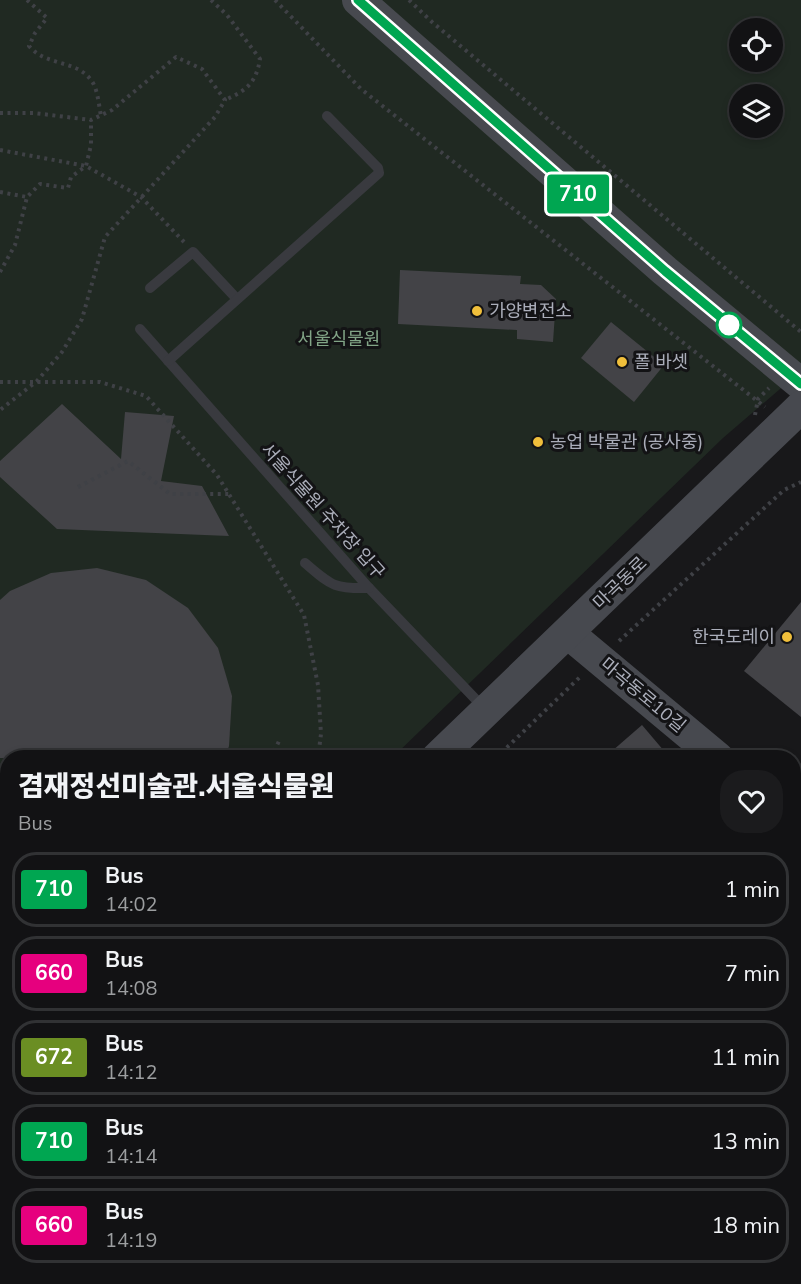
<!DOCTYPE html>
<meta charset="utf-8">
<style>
body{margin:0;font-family:"Nunito Sans","Noto Sans KR",sans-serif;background:#1b1b1d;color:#f1f3f6;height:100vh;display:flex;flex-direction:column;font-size:22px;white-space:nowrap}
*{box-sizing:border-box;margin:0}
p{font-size:20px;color:#9c9ea0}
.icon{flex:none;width:33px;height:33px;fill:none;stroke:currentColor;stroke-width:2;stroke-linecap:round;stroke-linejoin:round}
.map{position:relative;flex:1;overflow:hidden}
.drawer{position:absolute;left:0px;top:750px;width:801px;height:534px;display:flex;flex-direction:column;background:#121214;border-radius:24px 24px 0 0;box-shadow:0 3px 9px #0003,0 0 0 2px #313234}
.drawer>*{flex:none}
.badge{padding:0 12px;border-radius:4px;font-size:21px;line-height:39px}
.fabs{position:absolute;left:729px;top:18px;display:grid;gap:12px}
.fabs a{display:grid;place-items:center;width:54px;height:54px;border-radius:50%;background:#121214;box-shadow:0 3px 9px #0003,0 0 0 2px #313234;font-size:30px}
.map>.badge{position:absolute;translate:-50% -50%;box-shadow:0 0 0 3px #fff}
.round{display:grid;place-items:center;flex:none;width:63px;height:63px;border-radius:24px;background:#1b1b1d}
.overview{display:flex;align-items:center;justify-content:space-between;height:102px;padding:0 18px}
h1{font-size:28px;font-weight:800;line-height:45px}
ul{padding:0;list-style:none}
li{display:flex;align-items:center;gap:18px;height:75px;margin:0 12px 9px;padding:0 6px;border:3px solid #313234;border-radius:24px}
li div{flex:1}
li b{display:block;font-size:22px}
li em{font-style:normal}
li .badge{min-width:66px;font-weight:700;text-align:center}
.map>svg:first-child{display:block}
.green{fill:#202922;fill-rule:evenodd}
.building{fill:#434347}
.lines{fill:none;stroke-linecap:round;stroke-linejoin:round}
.path{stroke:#3f4146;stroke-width:4;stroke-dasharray:3 4.5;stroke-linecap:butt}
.lane{stroke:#393a3f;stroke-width:10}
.secondary{stroke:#47494f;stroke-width:32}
.line-casing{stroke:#fff;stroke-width:14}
.line{stroke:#00a651;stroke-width:9}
.poi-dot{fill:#f0bf3b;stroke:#131315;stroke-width:2}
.stop-dot{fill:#fff;stroke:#00a651;stroke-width:3}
.labels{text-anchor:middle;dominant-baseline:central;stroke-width:6;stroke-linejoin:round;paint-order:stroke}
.poi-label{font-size:18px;fill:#abaeba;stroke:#131315;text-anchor:start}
.park-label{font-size:18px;fill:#82a587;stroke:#131315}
.street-label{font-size:18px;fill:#abaeba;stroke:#131315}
</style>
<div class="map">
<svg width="801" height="1284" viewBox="0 0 801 1284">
<rect width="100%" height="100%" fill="#18181a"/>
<path class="green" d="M0,0h801v371l-78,67 -330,319 -385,1v406l-8,9zM740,28h32v34h-32zM740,94h32v34h-32z"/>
<g class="building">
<path d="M400,270l121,6 -1,8 21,1 15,14 -3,43 -36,-3v-9l-119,-6z"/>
<path d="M611,322l53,43 -30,37 -53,-44z"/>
<path d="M62,404l59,55 4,-47 49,4 -13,65 41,5 27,50 -172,-7 -57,-52v-16z"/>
<path d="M97,568l49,12 42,28 30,40 14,48 -3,50 -4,12h-225v-158l10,-9 41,-18z"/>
<path d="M801,602v115l-57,-46z"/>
<path d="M642,725l28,33h-66z"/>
</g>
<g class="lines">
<g class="path">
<path d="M27,0l20,18 -12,15 -6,13c17,21 50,13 64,37 5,9 6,23 8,33"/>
<path d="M211,0l16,15 33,44c-4,24 -13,31 -35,41"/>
<path d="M275,0l86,89 404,318"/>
<path d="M409,0l23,22 369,310"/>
<path d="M0,113h34l57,7 21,-10 64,-53 26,12 23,31 -10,17 -110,120 -23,82 -20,33 -25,29 -37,29"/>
<path d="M0,150l86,16 55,31 43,45"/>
<path d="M0,192l27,5"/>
<path d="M0,272l15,-27 12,-48 13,-13 28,4 3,-11 15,-11 5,-21v-25"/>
<path d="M0,382h100l46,14 71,79 87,140 14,70 3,49 -3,24"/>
<path d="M755,415l3,-16 11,-11"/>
<path d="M78,487l50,-26 42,33h59"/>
<path d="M619,641l165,-151 17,-8"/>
<path d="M271,758l9,-19"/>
<path d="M496,758l84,-81"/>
<path d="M0,870l8,3"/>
<path d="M0,916l8,4"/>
<path d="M0,947l8,-1"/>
<path d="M0,986l8,-1"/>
<path d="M591,1276l8,8"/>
<path d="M1,1284l7,-9"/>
</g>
<g class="lane">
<path d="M150,288l43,-36 44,47"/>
<path d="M140,329l229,259 115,120"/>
<path d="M168,361l211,-188 -1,-5 -51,-52"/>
<path d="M305,563c26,22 28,26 64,25"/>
</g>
<g class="secondary">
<path d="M358,0l307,271 136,113"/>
<path d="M568,633l150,125"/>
<path d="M437,758l364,-351"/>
<path d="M794,820l7,7"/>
<path d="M0,1234l8,-11"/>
<path d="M516,1276l9,8"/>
</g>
</g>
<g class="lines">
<defs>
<path id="line" d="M358,0l307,271 136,113"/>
</defs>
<use href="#line" class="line-casing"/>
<use href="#line" class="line"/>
</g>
<g class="poi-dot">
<circle cx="477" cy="311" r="6"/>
<circle cx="622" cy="362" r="6"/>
<circle cx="538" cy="442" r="6"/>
<circle cx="787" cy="637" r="6"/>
</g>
<circle class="stop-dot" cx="729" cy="325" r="12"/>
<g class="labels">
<g class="poi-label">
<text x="489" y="311">가양변전소</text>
<text x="634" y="362">폴 바셋</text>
<text x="550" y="442">농업 박물관 (공사중)</text>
<text x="775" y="637" text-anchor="end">한국도레이</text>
</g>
<g class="park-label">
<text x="339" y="339">서울식물원</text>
</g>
<g class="street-label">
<text transform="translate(323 511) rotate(48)">서울식물원 주차장 입구</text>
<text transform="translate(620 583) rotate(-44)">마곡동로</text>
<text transform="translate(643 695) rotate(40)">마곡동로10길</text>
</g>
</g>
</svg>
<div class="fabs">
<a><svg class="icon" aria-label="locate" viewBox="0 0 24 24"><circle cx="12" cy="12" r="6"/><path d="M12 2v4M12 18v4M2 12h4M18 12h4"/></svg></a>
<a><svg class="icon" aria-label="layers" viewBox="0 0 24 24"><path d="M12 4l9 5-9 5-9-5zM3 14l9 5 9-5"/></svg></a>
</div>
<b class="badge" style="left:578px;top:194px;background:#00a651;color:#fff">710</b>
<section class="drawer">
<div class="overview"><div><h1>겸재정선미술관.서울식물원</h1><p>Bus</p></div><a class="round"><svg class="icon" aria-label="heart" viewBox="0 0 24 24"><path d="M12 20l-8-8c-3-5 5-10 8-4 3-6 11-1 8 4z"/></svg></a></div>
<ul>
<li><span class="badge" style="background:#00a651;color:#fff">710</span><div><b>Bus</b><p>14:02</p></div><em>1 min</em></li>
<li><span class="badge" style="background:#e6007e;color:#fff">660</span><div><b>Bus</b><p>14:08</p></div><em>7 min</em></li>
<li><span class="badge" style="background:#6b8e23;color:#fff">672</span><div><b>Bus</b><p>14:12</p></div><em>11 min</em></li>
<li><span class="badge" style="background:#00a651;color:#fff">710</span><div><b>Bus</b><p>14:14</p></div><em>13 min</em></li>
<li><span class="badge" style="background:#e6007e;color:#fff">660</span><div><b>Bus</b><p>14:19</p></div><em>18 min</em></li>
</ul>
</section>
</div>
